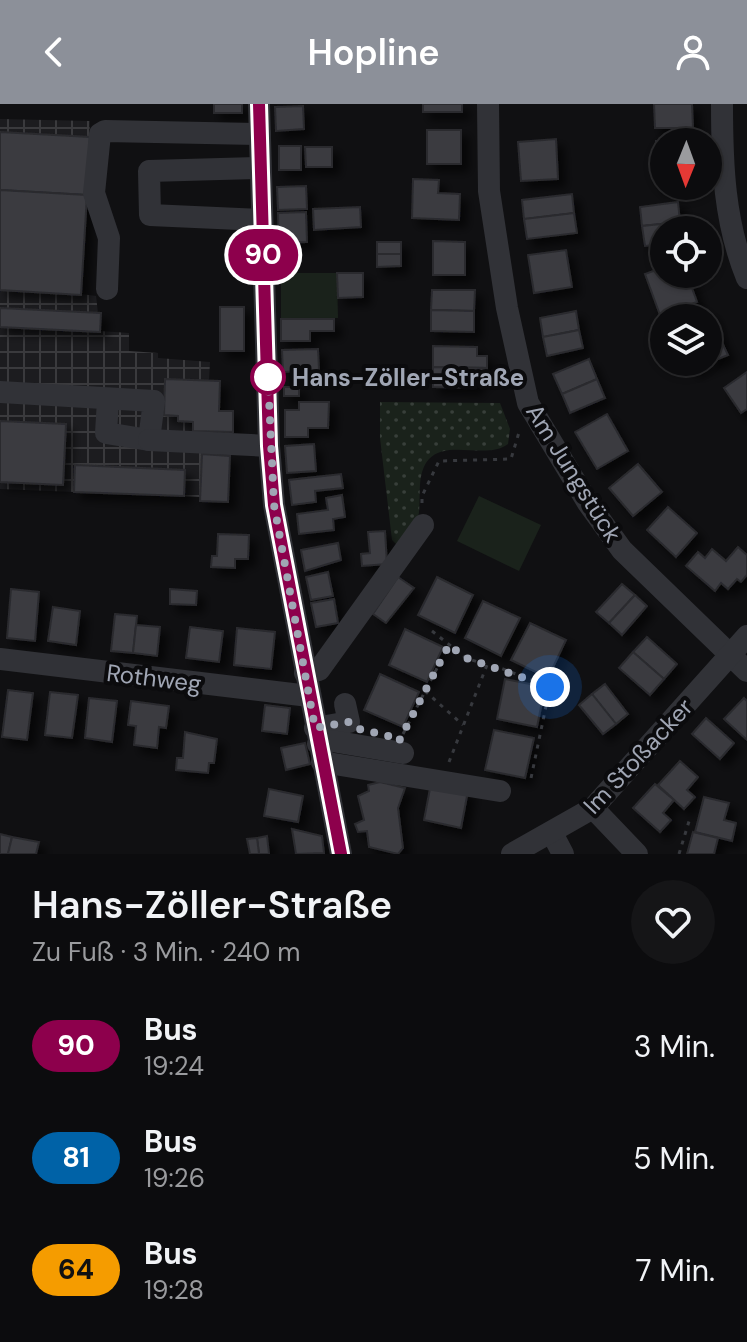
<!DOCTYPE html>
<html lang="de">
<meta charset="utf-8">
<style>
body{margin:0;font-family:"DM Sans",sans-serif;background:#151517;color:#f1f3f6;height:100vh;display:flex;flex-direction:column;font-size:30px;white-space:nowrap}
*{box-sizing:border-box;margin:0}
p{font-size:26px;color:#9a9b9e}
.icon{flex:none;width:44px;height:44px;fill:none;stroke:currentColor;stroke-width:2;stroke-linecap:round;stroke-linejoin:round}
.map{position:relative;height:750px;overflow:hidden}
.details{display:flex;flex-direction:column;background:#0c0c0e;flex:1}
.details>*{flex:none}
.badge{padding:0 16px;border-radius:26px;font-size:28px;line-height:52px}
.needle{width:52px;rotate:181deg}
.controls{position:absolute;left:650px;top:24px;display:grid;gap:16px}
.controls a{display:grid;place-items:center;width:72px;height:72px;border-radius:50%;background:#0c0c0e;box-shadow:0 2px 6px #0004,0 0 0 2px #2c2c2e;font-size:40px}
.you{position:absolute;width:40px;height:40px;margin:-20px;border:6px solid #fff;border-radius:50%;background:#1a73e8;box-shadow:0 0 0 12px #1a73e833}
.map>.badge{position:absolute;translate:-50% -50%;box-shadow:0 0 0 4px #fff}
.round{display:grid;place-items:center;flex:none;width:84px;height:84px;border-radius:42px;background:#151517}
.summary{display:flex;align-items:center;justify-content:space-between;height:136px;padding:0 32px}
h1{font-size:38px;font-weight:600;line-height:60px}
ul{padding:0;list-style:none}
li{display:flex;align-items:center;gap:24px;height:112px;padding:0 32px}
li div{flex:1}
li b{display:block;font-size:30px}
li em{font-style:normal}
li .badge{min-width:88px;font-weight:700;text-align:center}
header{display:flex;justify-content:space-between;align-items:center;height:104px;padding:0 32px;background:#8c9099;color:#fff;font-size:36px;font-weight:600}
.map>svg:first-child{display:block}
.industrial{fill:url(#industrial-grid)}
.grass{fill:url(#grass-dots)}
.garden{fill:#1a221b}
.building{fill:#3a3b40;stroke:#2a2a2e;stroke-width:2;filter:url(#shadow)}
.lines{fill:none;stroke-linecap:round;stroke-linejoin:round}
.path{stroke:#37393e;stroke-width:3;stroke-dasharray:4 6;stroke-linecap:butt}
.minor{stroke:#313237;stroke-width:22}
.line-casing{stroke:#fff;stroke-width:18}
.line{stroke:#8d004c;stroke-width:12}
.walk{stroke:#a0a6b4;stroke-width:8;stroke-dasharray:0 14.4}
.stop-dot{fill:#fff;stroke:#8d004c;stroke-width:4}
.labels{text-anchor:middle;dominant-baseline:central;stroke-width:8;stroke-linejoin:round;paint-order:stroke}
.stop-label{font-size:24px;font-weight:bold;fill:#a0a6b4;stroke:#0b0b0d;text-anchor:start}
.street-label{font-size:24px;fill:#a0a6b4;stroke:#0b0b0d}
</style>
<header><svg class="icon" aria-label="back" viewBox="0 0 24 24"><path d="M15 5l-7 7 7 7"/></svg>Hopline<svg class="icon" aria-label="person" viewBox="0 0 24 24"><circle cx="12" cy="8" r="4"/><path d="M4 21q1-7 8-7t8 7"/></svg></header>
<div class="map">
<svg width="747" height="750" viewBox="0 0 747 750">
<defs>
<pattern id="industrial-grid" width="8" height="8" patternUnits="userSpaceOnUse" patternTransform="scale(2)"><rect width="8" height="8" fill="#1c1c1f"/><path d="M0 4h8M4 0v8" fill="none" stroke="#3a3a3d"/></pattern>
<pattern id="grass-dots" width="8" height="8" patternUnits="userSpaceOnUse" patternTransform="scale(2)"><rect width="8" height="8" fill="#1a221b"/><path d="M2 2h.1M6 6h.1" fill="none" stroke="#383f3a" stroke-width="1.8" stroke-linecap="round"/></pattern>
<filter id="shadow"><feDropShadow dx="7" dy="7" stdDeviation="4" flood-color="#0009"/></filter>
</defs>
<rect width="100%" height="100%" fill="#101012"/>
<path class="industrial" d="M0,15l90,2 -9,173 15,2 4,35 29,2v18l29,2v5l52,4 -1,18h-44l-1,35 14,1v5l55,11 -3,24 -28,-1 -2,42 -200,-8z"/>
<path class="grass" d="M380,298l120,1 10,26 -2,15c-21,16 -60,-5 -79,15 -16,18 -4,48 -14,68 -3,7 -11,13 -17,19l-6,-6 -12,-102z"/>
<g class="garden">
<path d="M281,169h56l1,45 -57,1z"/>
<path d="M479,392l62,29 -22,46 -62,-30z"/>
</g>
<g class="building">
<rect x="214" y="0" width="28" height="9"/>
<rect x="423" y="0" width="39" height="8"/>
<path d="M654,0h38l1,24h-38z"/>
<path d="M303,2l1,23 -28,2 -1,-24z"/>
<rect x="427" y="26" width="34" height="34"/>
<path d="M0,28l90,5 -3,58 -87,-5z"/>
<path d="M556,35l2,40 -37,2 -3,-39z"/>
<path d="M656,37h36v1h-28v21h-7z"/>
<rect x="279" y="42" width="22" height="24"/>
<path d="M305,43h27v20h-26z"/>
<rect x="657" y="59" width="7" height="22"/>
<path d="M413,75l26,1 -1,13 22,1 -1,26 -47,-2z"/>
<path d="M306,82l1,23 -29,1 -1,-23z"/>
<path d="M0,86l87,5 -6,100 -81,-5z"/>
<path d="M572,90l2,19 -50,6 -2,-19z"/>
<path d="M678,98l2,20 -38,4 -2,-19z"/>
<path d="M360,103l1,20 -47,3 -1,-21z"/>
<path d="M306,108l1,30 -28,1 -1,-30z"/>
<path d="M574,109l3,20 -50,6 -3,-20z"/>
<path d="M680,118l1,8h-17v14l-19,2 -3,-20z"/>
<path d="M433,137l32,1v33h-32z"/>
<rect x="377" y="138" width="24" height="12"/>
<path d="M566,146l6,37 -38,6 -6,-38z"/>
<path d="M377,150h24v12l-24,1z"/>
<path d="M664,163v7h23l10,28 -37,13 -15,-41z"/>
<path d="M337,169h26v24l-25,1z"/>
<path d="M432,186h43l-1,21 -43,-1z"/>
<rect x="220" y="203" width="24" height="44"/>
<path d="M0,204l101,5 -1,19 -100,-5z"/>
<path d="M431,206l43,1v21l-43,-1z"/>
<path d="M576,207l3,19 -36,7 -3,-19z"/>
<path d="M709,208l9,22 -10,4v-20h-13z"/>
<path d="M281,215h53v12h-24v10h-29z"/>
<path d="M579,226l4,18 -36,8 -4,-19z"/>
<path d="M718,230l10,21 -36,15 -3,-8h19v-24z"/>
<path d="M433,242l44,1v9h10v12l-54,-1z"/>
<path d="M318,245l1,21 -36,2 -1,-22z"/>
<path d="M589,255l8,20 -35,15 -9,-20z"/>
<path d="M433,263l54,1 -1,10h-10v10l-43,-1z"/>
<path d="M747,268v37l-6,4 -17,-25z"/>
<path d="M165,275l55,2 -1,30h14v21l-40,-1v-9l-15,-1v-5l-14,-1z"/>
<path d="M597,275l8,19 -35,15 -8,-19z"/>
<rect x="284" y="283" width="15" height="9"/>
<path d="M299,298h30l-1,26h-20v9h-23v-27h14z"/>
<path d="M607,310l21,37 -31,18 -22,-37z"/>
<path d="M0,317l66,3 -3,61 -63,-3z"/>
<path d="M314,340l2,27 -29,2 -2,-27z"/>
<path d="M202,350l28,2 -2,46 -28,-1z"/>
<path d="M638,360l24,28 -29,24 -24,-28z"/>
<path d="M75,361l110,5 -1,26 -110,-4z"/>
<path d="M341,370l2,14 -28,3 1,11 -24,3 -3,-25z"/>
<path d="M342,391l3,22 -12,2 1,11 -35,4 -2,-20 31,-4 -2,-12z"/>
<path d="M668,403l29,26 -21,24 -29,-27z"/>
<path d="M385,427l2,33 -25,2 -1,-12 9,-1 -2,-21z"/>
<path d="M218,430l31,1 -1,24h-13v9l-24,-1 1,-11h5z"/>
<path d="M338,439l3,17 -36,11 -4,-21z"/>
<path d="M738,443l9,8v20l-6,7 -4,-3 -9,10 -7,-6 -6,8 -29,-25 12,-14 7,6 7,-9 14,12z"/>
<path d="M328,468l5,24 -22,4 -5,-23z"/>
<path d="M398,473l16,11 -28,35 -13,-9z"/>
<path d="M437,473l36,18 -18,38 -37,-18z"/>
<path d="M622,480l13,11 -26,28 -13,-11z"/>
<path d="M11,485l28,3 -4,49 -28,-3z"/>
<path d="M170,485l27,2 -1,14 -26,-1z"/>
<path d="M635,491l12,11 -25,29 -13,-12z"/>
<path d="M334,495l4,24 -22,4 -5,-24z"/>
<path d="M483,497l37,17 -19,38 -36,-18z"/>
<path d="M53,503l27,4 -4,34 -28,-4z"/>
<path d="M115,510l22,2 -4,37 -22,-2z"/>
<path d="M530,519l36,17 -18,38 -37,-18z"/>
<path d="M136,521l24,2 -3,29 -24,-3z"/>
<path d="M190,523l33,4 -4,31 -33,-4z"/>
<path d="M237,524l38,4 -4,37 -37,-4z"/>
<path d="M405,525l38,18 -16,35 -38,-17z"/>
<path d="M647,533l30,27 -13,15 -31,-27z"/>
<path d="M633,548l31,27 -14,16 -31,-27z"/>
<path d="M380,570l39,18 -16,35 -39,-17z"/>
<path d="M505,575l40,8 -8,40 -40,-8z"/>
<path d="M605,580l23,30 -12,10 -24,-30z"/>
<path d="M8,586l25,3 -6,47 -25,-3z"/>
<path d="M50,588l28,3 -6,43 -27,-3z"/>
<path d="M592,590l24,30 -13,10 -24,-29z"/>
<path d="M89,594l28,3 -5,41 -27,-4z"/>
<path d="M744,594l3,3v39l-23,-21z"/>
<path d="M131,597l38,5 -3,22 -7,-1 -2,21 -23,-3 2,-19 -8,-1z"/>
<path d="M265,601l25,3 -3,26 -25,-3z"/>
<path d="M706,614l28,25 -14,16 -28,-25z"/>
<path d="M494,626l40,8 -9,40 -40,-8z"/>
<path d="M185,628l32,7 -3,24h-5l-1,10 -32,-3 1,-12h6z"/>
<path d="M305,639l5,21 -24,6 -5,-22z"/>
<path d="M680,657l18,16 -11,13 8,7 -11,12 -26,-24z"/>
<path d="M380,678l25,6 -7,20 5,40 -5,6 -29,-7 -2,-16 -9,1 -3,-8 9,-4 -6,-24 11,-5 -1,-6z"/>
<path d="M431,679l37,8 -7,37 -37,-8z"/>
<path d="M655,680l19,16 -11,13 8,7 -11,12 -27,-24z"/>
<path d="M269,685l34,7 -5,26 -34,-6z"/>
<path d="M704,693l25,6 -5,17 12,3 -4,18 -37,-9z"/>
<path d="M292,725l30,7 2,17 -28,1z"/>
<path d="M693,728l25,6 -4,16h-27z"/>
<path d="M0,730l12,3 -4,17h-8z"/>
<path d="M267,732l2,18h-10l-2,-16z"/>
<path d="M12,733l27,5 -3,12h-28z"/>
<path d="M257,734l2,16h-9l-3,-15z"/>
</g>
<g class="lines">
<g class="path">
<path d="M422,399v-7l17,-35 72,-2 9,-30"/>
<path d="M432,527l34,27 21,7"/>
<path d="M425,587l38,34"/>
<path d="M403,630l46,-89"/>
<path d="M449,658l38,-97 8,1 55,21 -20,96"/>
<path d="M679,750l11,-36"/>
</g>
<g class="minor">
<path d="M259,0l10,342 5,59 67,349"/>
<path d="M488,0l1,87 18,117 21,95 60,100 34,47 125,121"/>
<path d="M722,0c0,60 2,118 25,174"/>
<path d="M260,64l-111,3 1,44 112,5"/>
<path d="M107,185l2,-51 -15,-45 6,-59 5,-3 155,3"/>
<path d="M0,288l154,9 -5,39 -43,-7 2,-33"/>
<path d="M149,336l120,6"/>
<path d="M0,555l309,37"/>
<path d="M305,569l14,-3 104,-145"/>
<path d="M315,624l34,-6 -4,-18"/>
<path d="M318,640l14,-3 71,12"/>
<path d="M322,658l178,29"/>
<path d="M593,704l44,46"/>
<path d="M552,729l11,21"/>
<path d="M512,750l81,-46 154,-172"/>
</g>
</g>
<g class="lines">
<defs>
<path id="line" d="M259,0l10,342 5,59 67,349"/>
</defs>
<use href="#line" class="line-casing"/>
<use href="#line" class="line"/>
<path class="walk" d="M268,273l6,128 41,223 34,-6 6,6 42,10 2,3 50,-96 17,13 84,29"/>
</g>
<circle class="stop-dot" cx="268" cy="273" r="16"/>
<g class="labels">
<g class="stop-label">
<text x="292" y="273">Hans-Zöller-Straße</text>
</g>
<g class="street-label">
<text transform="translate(574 369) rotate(58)">Am Jungstück</text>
<text transform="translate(154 574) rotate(7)">Rothweg</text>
<text transform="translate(638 652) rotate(-47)">Im Stoßacker</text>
</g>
</g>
</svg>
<div class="controls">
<a><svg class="needle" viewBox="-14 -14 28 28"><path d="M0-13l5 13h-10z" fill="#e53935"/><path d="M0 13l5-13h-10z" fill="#9a9b9e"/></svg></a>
<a><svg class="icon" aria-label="locate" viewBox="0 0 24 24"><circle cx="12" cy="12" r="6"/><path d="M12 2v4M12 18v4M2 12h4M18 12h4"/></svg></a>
<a><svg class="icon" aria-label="layers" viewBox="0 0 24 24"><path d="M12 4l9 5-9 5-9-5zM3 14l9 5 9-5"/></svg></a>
</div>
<div class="you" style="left:550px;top:583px"></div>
<b class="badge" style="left:263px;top:151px;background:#8d004c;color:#fff">90</b>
</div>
<section class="details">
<div class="summary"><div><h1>Hans-Zöller-Straße</h1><p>Zu Fuß · 3 Min. · 240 m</p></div><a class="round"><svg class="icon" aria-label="heart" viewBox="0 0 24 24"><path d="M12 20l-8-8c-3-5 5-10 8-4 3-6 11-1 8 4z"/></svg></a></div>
<ul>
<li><span class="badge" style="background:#8d004c;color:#fff">90</span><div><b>Bus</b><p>19:24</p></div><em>3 Min.</em></li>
<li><span class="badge" style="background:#0062a7;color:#fff">81</span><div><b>Bus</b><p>19:26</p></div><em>5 Min.</em></li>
<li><span class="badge" style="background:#f59c00;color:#111">64</span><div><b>Bus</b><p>19:28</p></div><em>7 Min.</em></li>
</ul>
</section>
